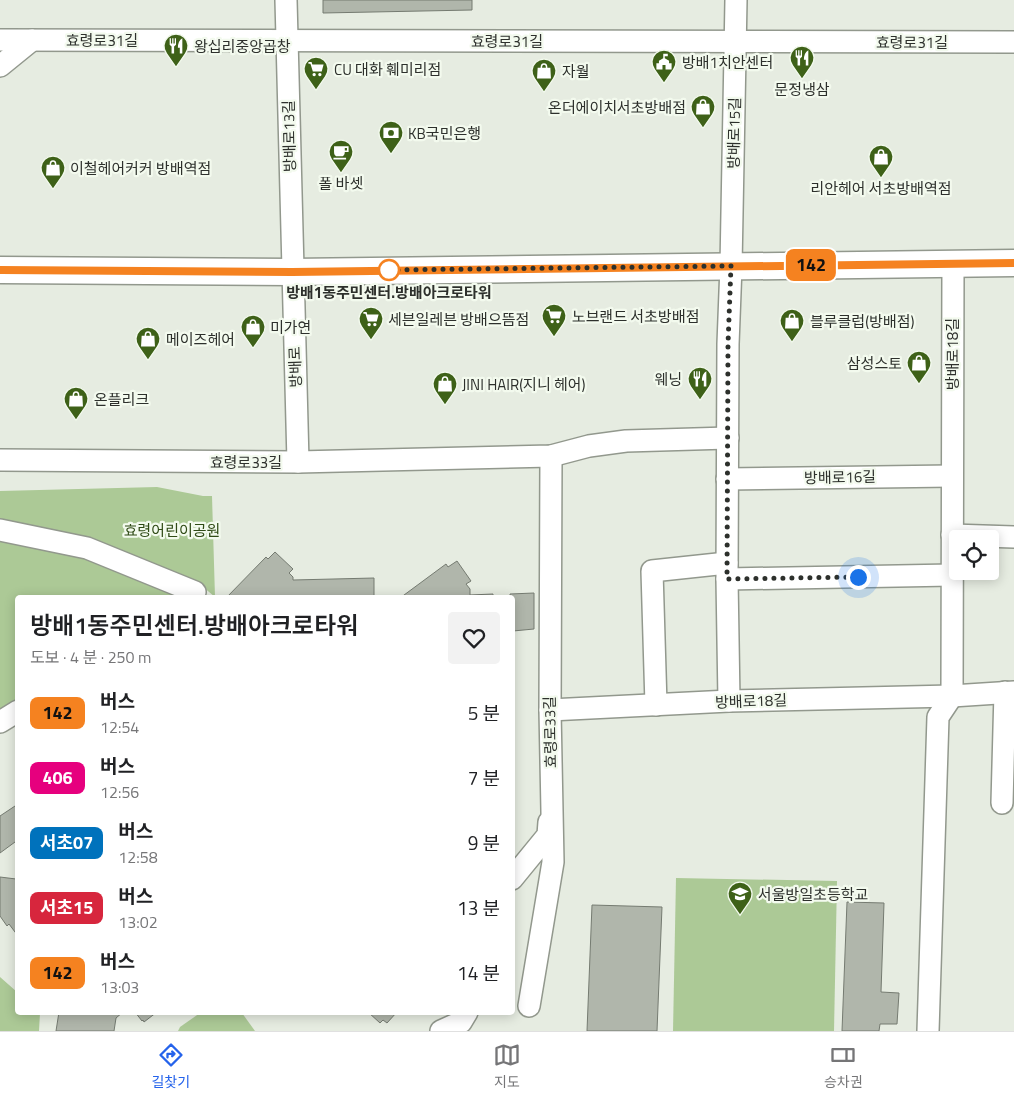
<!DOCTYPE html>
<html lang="ko">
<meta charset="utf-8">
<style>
body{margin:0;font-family:"Titillium Web","Noto Sans KR",sans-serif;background:#f2f2f2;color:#202124;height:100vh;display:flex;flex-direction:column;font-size:19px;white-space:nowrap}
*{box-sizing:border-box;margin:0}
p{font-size:16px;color:#757577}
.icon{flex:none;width:28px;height:28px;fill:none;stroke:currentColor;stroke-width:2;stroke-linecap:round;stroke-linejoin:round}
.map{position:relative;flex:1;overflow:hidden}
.sheet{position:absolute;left:15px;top:595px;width:500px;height:420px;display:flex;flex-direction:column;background:#fff;border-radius:5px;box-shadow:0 2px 12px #0003}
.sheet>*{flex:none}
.badge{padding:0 10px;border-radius:8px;font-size:18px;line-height:32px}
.buttons{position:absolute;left:949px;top:530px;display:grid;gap:10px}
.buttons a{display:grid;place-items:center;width:50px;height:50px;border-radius:5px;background:#fff;box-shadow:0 2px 12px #0003;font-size:25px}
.you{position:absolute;width:25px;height:25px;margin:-12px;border:4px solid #fff;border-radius:50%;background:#1a73e8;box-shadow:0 0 0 8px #1a73e833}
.map>.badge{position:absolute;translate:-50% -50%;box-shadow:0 0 0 2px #fff}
.round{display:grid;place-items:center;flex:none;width:52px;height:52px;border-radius:5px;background:#f2f2f2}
.overview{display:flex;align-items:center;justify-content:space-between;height:85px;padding:0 15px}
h1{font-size:24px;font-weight:600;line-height:38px}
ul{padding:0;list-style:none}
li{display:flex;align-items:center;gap:15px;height:65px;padding:0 15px}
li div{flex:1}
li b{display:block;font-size:19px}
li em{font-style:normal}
li .badge{min-width:55px;font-weight:700;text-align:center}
.tab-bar{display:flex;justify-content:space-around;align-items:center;height:70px;border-top:1px solid #e0e0e0;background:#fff;font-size:14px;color:#757577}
.tab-bar a{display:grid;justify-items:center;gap:2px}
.tab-bar .selected{color:#2563eb}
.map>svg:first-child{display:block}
.green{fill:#acc996}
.building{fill:#b0b6ab;stroke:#757b71}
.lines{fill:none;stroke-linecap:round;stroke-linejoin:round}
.minor-casing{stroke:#92988d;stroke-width:24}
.major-casing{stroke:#92988d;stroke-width:29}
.minor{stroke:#fff;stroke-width:21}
.major{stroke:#fff;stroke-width:26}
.line-casing{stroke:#fff;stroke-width:11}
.line{stroke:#f58220;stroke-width:8}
.walk{stroke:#2d302c;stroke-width:5;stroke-dasharray:0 9}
.stop-dot{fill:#fff;stroke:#f58220;stroke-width:2.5}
.labels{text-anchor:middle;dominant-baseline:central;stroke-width:4.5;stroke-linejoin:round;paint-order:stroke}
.street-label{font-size:15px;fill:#2d302c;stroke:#f3faee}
.poi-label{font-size:15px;fill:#2d302c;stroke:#f3faee;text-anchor:start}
.stop-label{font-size:15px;font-weight:bold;fill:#2d302c;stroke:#f3faee}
.park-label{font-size:15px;fill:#2f4a15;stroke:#f3faee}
</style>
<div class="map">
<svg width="1014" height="1031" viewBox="0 0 1014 1031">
<rect width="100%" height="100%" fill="#e6ece1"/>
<g class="green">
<path d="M157,487l46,9h9l3,101 -19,-16 -100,-39 -96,-19v-32z"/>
<path d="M0,539l87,12 95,42 -7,5h-157l-1,106 -17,12z"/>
<path d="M676,878l161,3 -3,150h-161z"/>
<path d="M0,977l17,15 1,20 22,1 -1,18h-39z"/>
<path d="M200,1013h42l13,18h-77l2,-4z"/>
</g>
<g class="building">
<path d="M323,0h149v10l-149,3z"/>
<path d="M275,552l18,17 -4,4 4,4v3l81,-2v20h-82l-2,-2 -1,2h-63l40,-41 2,2z"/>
<path d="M457,561l14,20 -5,3 4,5v6l23,-1v3h17v-3l24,-1v36l-21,2 -1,4v-37h-112l46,-34 2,3z"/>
<path d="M18,804v41l-3,-3 -15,11v-37z"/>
<path d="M0,877l16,2 2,-1v58l-9,-12 -2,2 -7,-10z"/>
<path d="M847,902l37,1 -3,89 18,1 -2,31h-17l-1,7h-37z"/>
<path d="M592,905l70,2 -5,124h-70z"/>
<path d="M59,1012h64l-7,6 -2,13h-58z"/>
<path d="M135,1012h22l-13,10 -1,-2 -1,1z"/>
<path d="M368,1012h29l-10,11 -4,-3 -3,3z"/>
</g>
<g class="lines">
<defs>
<g id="minor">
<path d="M286,0l12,462"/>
<path d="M0,40l1014,2"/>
<path d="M0,66l32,-26"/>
<path d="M0,460l298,2 253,-6 38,-10 37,-5 102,-3"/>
<path d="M727,479l225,-3"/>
<path d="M0,530l87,18 108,44 -8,6"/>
<path d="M952,535l62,2"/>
<path d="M727,579l225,-4"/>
<path d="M729,701l-2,-122 1,-235 3,-78 5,-266"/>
<path d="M656,705l-4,-134 75,-8"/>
<path d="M550,710l179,-9 223,-5 62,-4"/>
<path d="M0,722l18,-11"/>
<path d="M1002,803l3,-111"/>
<path d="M512,879l36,-44 1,-13"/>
<path d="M529,1006l24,-144 -3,-152 1,-254"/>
<path d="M441,1031l20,-9 6,-10"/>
<path d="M928,1031l10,-314 14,-21 1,-433"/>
</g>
<path id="major" d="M0,270l292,2 722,-9"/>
</defs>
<use href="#minor" class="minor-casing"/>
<use href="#major" class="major-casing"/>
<use href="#minor" class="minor"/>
<use href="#major" class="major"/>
</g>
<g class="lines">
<defs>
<path id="line" d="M0,270l292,2 722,-9"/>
</defs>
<use href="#line" class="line-casing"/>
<use href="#line" class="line"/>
<path class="walk" d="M389,270l342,-4 -3,78 -1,235 131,-2"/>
</g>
<defs>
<symbol id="restaurant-pin" viewBox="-11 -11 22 30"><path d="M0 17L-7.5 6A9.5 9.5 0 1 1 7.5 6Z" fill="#3e6118" stroke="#f3faee"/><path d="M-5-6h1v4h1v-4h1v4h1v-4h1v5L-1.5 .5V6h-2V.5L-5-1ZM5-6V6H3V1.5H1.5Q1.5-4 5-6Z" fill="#fff"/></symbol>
<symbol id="civic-pin" viewBox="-11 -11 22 30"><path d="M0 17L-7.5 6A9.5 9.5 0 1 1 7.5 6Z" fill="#3e6118" stroke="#f3faee"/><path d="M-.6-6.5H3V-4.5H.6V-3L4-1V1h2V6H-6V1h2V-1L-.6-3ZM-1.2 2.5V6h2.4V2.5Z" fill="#fff"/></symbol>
<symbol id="supermarket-pin" viewBox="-11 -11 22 30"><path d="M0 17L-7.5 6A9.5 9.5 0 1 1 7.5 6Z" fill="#3e6118" stroke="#f3faee"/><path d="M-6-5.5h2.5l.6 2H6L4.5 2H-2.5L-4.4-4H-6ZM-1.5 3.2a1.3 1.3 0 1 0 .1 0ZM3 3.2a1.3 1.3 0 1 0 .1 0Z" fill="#fff"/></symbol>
<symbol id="shop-pin" viewBox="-11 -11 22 30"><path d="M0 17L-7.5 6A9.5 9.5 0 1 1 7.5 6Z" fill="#3e6118" stroke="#f3faee"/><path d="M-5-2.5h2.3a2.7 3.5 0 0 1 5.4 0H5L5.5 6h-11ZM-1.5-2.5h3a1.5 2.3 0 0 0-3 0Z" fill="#fff"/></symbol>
<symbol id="bank-pin" viewBox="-11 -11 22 30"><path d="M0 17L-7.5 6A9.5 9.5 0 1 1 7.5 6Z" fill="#3e6118" stroke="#f3faee"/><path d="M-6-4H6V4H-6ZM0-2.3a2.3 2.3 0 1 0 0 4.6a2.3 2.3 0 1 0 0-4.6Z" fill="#fff"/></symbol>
<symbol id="cafe-pin" viewBox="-11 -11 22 30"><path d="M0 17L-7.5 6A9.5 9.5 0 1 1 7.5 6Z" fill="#3e6118" stroke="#f3faee"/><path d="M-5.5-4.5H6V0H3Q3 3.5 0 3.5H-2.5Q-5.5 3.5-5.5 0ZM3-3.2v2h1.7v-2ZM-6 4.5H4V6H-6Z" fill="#fff"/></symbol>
<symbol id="school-pin" viewBox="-11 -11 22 30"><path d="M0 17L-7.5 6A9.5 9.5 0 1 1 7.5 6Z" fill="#3e6118" stroke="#f3faee"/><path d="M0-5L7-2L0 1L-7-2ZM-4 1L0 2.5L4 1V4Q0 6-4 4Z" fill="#fff"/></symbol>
</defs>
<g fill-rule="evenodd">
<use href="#restaurant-pin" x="162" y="32" width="28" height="38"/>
<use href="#restaurant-pin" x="788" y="44" width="28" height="38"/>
<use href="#civic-pin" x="650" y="48" width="28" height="38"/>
<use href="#supermarket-pin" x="302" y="55" width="28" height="38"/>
<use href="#shop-pin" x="530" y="57" width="28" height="38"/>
<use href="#shop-pin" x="689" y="93" width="28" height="38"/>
<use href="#bank-pin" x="377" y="119" width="28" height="38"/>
<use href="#cafe-pin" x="327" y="138" width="28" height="38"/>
<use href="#shop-pin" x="867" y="143" width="28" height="38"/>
<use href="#shop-pin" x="39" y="154" width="28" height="38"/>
<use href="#supermarket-pin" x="540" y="302" width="28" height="38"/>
<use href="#supermarket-pin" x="357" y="305" width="28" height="38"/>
<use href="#shop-pin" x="778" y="307" width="28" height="38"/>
<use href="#shop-pin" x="239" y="313" width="28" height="38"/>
<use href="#shop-pin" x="134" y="325" width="28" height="38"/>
<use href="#shop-pin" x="905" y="349" width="28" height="38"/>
<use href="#restaurant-pin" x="686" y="365" width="28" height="38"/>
<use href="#shop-pin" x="431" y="370" width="28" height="38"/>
<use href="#shop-pin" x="62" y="385" width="28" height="38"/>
<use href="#school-pin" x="726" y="880" width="28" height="38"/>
</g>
<circle class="stop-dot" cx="389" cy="270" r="10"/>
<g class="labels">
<g class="street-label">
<text x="102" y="40">효령로31길</text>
<text x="507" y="41">효령로31길</text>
<text x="912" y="42">효령로31길</text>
<text transform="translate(734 133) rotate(-89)">방배로15길</text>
<text transform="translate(289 136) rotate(-91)">방배로13길</text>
<text transform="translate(952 354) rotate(-90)">방배로18길</text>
<text transform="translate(295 367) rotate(-92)">방배로</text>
<text x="246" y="462">효령로33길</text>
<text transform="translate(840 477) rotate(-1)">방배로16길</text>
<text transform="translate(751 701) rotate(-2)">방배로18길</text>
<text transform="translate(550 732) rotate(-91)">효령로33길</text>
</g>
<g class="poi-label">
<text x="194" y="46">왕십리중앙곱창</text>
<text x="682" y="62">방배1치안센터</text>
<text x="334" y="69">CU 대화 훼미리점</text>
<text x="562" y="71">자월</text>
<text x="802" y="89" text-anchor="middle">문정냉삼</text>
<text x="686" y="107" text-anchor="end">온더에이치서초방배점</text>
<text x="408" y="133">KB국민은행</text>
<text x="70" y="168">이철헤어커커 방배역점</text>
<text x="341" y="183" text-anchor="middle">폴 바셋</text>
<text x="881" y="188" text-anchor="middle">리안헤어 서초방배역점</text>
<text x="572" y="316">노브랜드 서초방배점</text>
<text x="388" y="319">세븐일레븐 방배으뜸점</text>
<text x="810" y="321">블루클럽(방배점)</text>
<text x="270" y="327">미가연</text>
<text x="166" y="339">메이즈헤어</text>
<text x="902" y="363" text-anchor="end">삼성스토</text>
<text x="682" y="379" text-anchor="end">웨닝</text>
<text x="462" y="384">JINI HAIR(지니 헤어)</text>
<text x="94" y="399">온플리크</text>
<text x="758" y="894">서울방일초등학교</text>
</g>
<g class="stop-label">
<text x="389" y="292">방배1동주민센터.방배아크로타워</text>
</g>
<g class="park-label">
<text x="172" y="530">효령어린이공원</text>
</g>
</g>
</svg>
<div class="buttons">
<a><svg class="icon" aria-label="locate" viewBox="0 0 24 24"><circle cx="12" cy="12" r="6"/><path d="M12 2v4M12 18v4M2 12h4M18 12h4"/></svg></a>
</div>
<div class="you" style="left:858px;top:577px"></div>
<b class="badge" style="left:811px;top:265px;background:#f58220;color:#111">142</b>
<section class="sheet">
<div class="overview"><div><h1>방배1동주민센터.방배아크로타워</h1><p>도보 · 4 분 · 250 m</p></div><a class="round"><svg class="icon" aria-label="heart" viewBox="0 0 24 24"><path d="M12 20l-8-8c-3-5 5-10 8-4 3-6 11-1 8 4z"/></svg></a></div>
<ul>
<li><span class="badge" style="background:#f58220;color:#111">142</span><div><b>버스</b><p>12:54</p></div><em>5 분</em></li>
<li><span class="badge" style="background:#e6007e;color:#fff">406</span><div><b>버스</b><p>12:56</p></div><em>7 분</em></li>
<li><span class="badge" style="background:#0072bc;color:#fff">서초07</span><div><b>버스</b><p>12:58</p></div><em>9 분</em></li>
<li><span class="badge" style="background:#d7263d;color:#fff">서초15</span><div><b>버스</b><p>13:02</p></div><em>13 분</em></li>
<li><span class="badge" style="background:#f58220;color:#111">142</span><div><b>버스</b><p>13:03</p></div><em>14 분</em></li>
</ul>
</section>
</div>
<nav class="tab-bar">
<a class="selected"><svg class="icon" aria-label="directions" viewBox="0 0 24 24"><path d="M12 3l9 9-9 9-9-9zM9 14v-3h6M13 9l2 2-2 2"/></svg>길찾기</a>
<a><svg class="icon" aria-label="map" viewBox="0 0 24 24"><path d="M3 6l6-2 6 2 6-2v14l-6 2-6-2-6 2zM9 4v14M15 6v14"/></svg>지도</a>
<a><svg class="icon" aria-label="tickets" viewBox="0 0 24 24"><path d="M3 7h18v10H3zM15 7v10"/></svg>승차권</a>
</nav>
